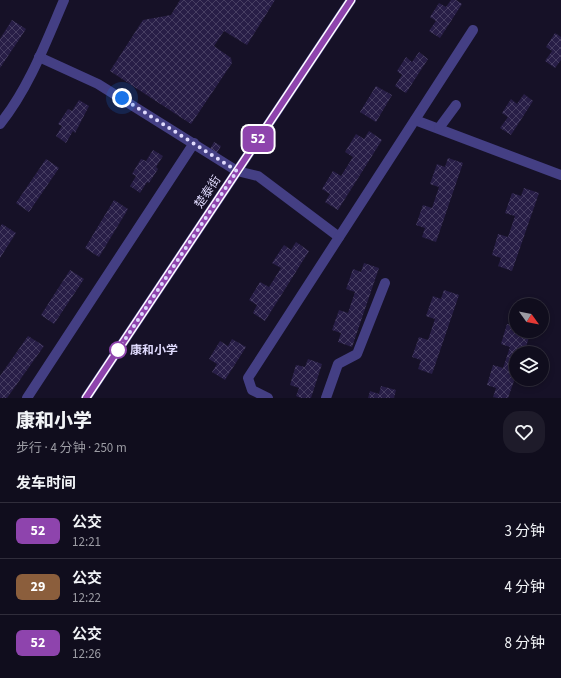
<!DOCTYPE html>
<html lang="zh">
<meta charset="utf-8">
<style>
body{margin:0;font-family:"Source Sans 3","Noto Sans SC",sans-serif;background:#1e1b2a;color:#f1f3f6;height:100vh;display:flex;flex-direction:column;font-size:15px;white-space:nowrap}
*{box-sizing:border-box;margin:0}
p{font-size:13px;color:#9c9ca4}
.icon{flex:none;width:22px;height:22px;fill:none;stroke:currentColor;stroke-width:2;stroke-linecap:round;stroke-linejoin:round}
.map{position:relative;height:398px;overflow:hidden}
.side{display:flex;flex-direction:column;background:#100d1d;flex:1}
.side>*{flex:none}
.badge{padding:0 8px;border-radius:6px;font-size:14px;line-height:26px}
.needle{width:26px;rotate:123deg}
.tools{position:absolute;left:509px;top:298px;display:grid;gap:8px}
.tools a{display:grid;place-items:center;width:40px;height:40px;border-radius:50%;background:#100d1d;box-shadow:0 2px 6px #0003,0 0 0 1px #302d3b;font-size:20px}
.you{position:absolute;width:20px;height:20px;margin:-10px;border:3px solid #fff;border-radius:50%;background:#1a73e8;box-shadow:0 0 0 6px #1a73e833}
.map>.badge{position:absolute;translate:-50% -50%;box-shadow:0 0 0 2px #fff}
h2{padding:0 16px;font-size:15px;line-height:36px}
.round{display:grid;place-items:center;flex:none;width:42px;height:42px;border-radius:16px;background:#1e1b2a}
.head{display:flex;align-items:center;justify-content:space-between;height:68px;padding:0 16px}
h1{font-size:19px;font-weight:800;line-height:30px}
ul{padding:0;list-style:none}
li{display:flex;align-items:center;gap:12px;height:56px;padding:0 16px;border-top:1px solid #302d3b}
li div{flex:1}
li b{display:block;font-size:15px}
li em{font-style:normal}
li .badge{min-width:44px;font-weight:700;text-align:center}
.map>svg:first-child{display:block}
.building{fill:url(#building-cross-hatch)}
.lines{fill:none;stroke-linecap:round;stroke-linejoin:round}
.minor{stroke:#443f84;stroke-width:10}
.line-casing{stroke:#fff;stroke-width:9}
.line{stroke:#8e44ad;stroke-width:6}
.walk{stroke:#dfdafd;stroke-width:4;stroke-dasharray:0 7.2}
.stop-dot{fill:#fff;stroke:#8e44ad;stroke-width:2}
.labels{text-anchor:middle;dominant-baseline:central;stroke-width:3;stroke-linejoin:round;paint-order:stroke}
.street-label{font-size:12px;fill:#dfdafd;stroke:#161127}
.stop-label{font-size:12px;font-weight:bold;fill:#dfdafd;stroke:#161127;text-anchor:start}
</style>
<div class="map">
<svg width="561" height="398" viewBox="0 0 561 398">
<defs>
<pattern id="building-cross-hatch" width="8" height="8" patternUnits="userSpaceOnUse"><rect width="8" height="8" fill="#281e47"/><path d="M0 0l8 8M0 8l8-8" fill="none" stroke="#473e62"/></pattern>
</defs>
<rect width="100%" height="100%" fill="#161127"/>
<g class="building">
<path d="M180,0h95l-28,45 -23,-14 -10,15 17,12 1,5 -41,61 -81,-53 33,-51 28,-5z"/>
<path d="M451,0h5l6,4 -22,34 -11,-7 7,-10 -6,-4 9,-14 7,4z"/>
<path d="M12,20l14,9 -26,39v-29z"/>
<path d="M555,33l6,4v23l-6,8 -10,-7 7,-10 -6,-4z"/>
<path d="M419,52l9,7 -22,34 -11,-7 7,-11 -5,-4 9,-14 6,5z"/>
<path d="M376,86l16,9 -16,27 -16,-10z"/>
<path d="M524,94l9,7 -22,34 -11,-7 8,-11 -6,-4 9,-14 6,5z"/>
<path d="M79,100l10,6 -14,27 -2,-2 -7,12 -10,-7 6,-10 -4,-2 10,-15 4,2z"/>
<path d="M369,131l13,9 -44,70 -13,-8 5,-8 -8,-5 11,-18 8,5 12,-19 -8,-5 11,-18 8,5z"/>
<path d="M214,142l7,4 -4,7 -7,-4z"/>
<path d="M153,150l10,6 -7,11 2,2 -9,14 -2,-1 -7,11 -10,-7 6,-10 -4,-2 9,-15 5,2z"/>
<path d="M448,158l15,5 -27,79 -14,-5 3,-9 -9,-3 7,-20 9,3 7,-21 -9,-3 7,-20 8,3z"/>
<path d="M46,159l13,9 -30,44 -13,-9z"/>
<path d="M524,188l15,5 -27,78 -14,-5 3,-8 -9,-3 6,-21 10,3 7,-21 -10,-3 7,-20 9,3z"/>
<path d="M114,200l14,9 -29,48 -14,-9z"/>
<path d="M2,224l14,9 -16,25v-31z"/>
<path d="M296,242l13,9 -44,70 -12,-8 4,-8 -8,-5 11,-18 9,5 12,-19 -9,-5 12,-18 7,5z"/>
<path d="M364,263l15,5 -27,79 -14,-5 3,-9 -9,-3 7,-20 9,3 7,-21 -9,-3 7,-20 8,3z"/>
<path d="M70,270l14,9 -30,45 -13,-9z"/>
<path d="M444,290l15,5 -27,79 -14,-5 3,-9 -9,-3 7,-20 9,3 7,-21 -9,-3 7,-20 8,3z"/>
<path d="M507,324l9,2v5h15l-7,22h-8v22l-8,23h-11l-4,-1 3,-9 -9,-3 6,-20 10,3 7,-21 -9,-3z"/>
<path d="M28,336l16,10 -37,52h-7v-22z"/>
<path d="M232,339l14,8 -21,33 -13,-8 5,-8 -8,-5 11,-18 8,5z"/>
<path d="M308,359l14,5 -11,34h-10l-5,-2 3,-8 -9,-3 6,-20 9,2z"/>
<path d="M381,386l15,4 -2,8h-26l2,-7 9,3z"/>
</g>
<g class="lines">
<g class="minor">
<path d="M39,57l59,27 139,87 21,5 81,61"/>
<path d="M415,120l146,55"/>
<path d="M0,124c29,-36 46,-82 64,-124"/>
<path d="M439,128l17,-23"/>
<path d="M27,398l167,-255"/>
<path d="M86,398l265,-398"/>
<path d="M268,398l-16,-8 -4,-12 225,-348"/>
<path d="M326,398l12,-34 19,-10 28,-71"/>
</g>
</g>
<g class="lines">
<defs>
<path id="line" d="M86,398l265,-398"/>
</defs>
<use href="#line" class="line-casing"/>
<use href="#line" class="line"/>
<path class="walk" d="M118,350l119,-179 -115,-73"/>
</g>
<circle class="stop-dot" cx="118" cy="350" r="8"/>
<g class="labels">
<g class="street-label">
<text transform="translate(208 192) rotate(-56)">楚泰街</text>
</g>
<g class="stop-label">
<text x="130" y="350">康和小学</text>
</g>
</g>
</svg>
<div class="tools">
<a><svg class="needle" viewBox="-14 -14 28 28"><path d="M0-13l5 13h-10z" fill="#e53935"/><path d="M0 13l5-13h-10z" fill="#9c9ca4"/></svg></a>
<a><svg class="icon" aria-label="layers" viewBox="0 0 24 24"><path d="M12 4l9 5-9 5-9-5zM3 14l9 5 9-5"/></svg></a>
</div>
<div class="you" style="left:122px;top:98px"></div>
<b class="badge" style="left:258px;top:139px;background:#8e44ad;color:#fff">52</b>
</div>
<section class="side">
<div class="head"><div><h1>康和小学</h1><p>步行 · 4 分钟 · 250 m</p></div><a class="round"><svg class="icon" aria-label="heart" viewBox="0 0 24 24"><path d="M12 20l-8-8c-3-5 5-10 8-4 3-6 11-1 8 4z"/></svg></a></div>
<h2>发车时间</h2>
<ul>
<li><span class="badge" style="background:#8e44ad;color:#fff">52</span><div><b>公交</b><p>12:21</p></div><em>3 分钟</em></li>
<li><span class="badge" style="background:#8b5e3c;color:#fff">29</span><div><b>公交</b><p>12:22</p></div><em>4 分钟</em></li>
<li><span class="badge" style="background:#8e44ad;color:#fff">52</span><div><b>公交</b><p>12:26</p></div><em>8 分钟</em></li>
</ul>
</section>
